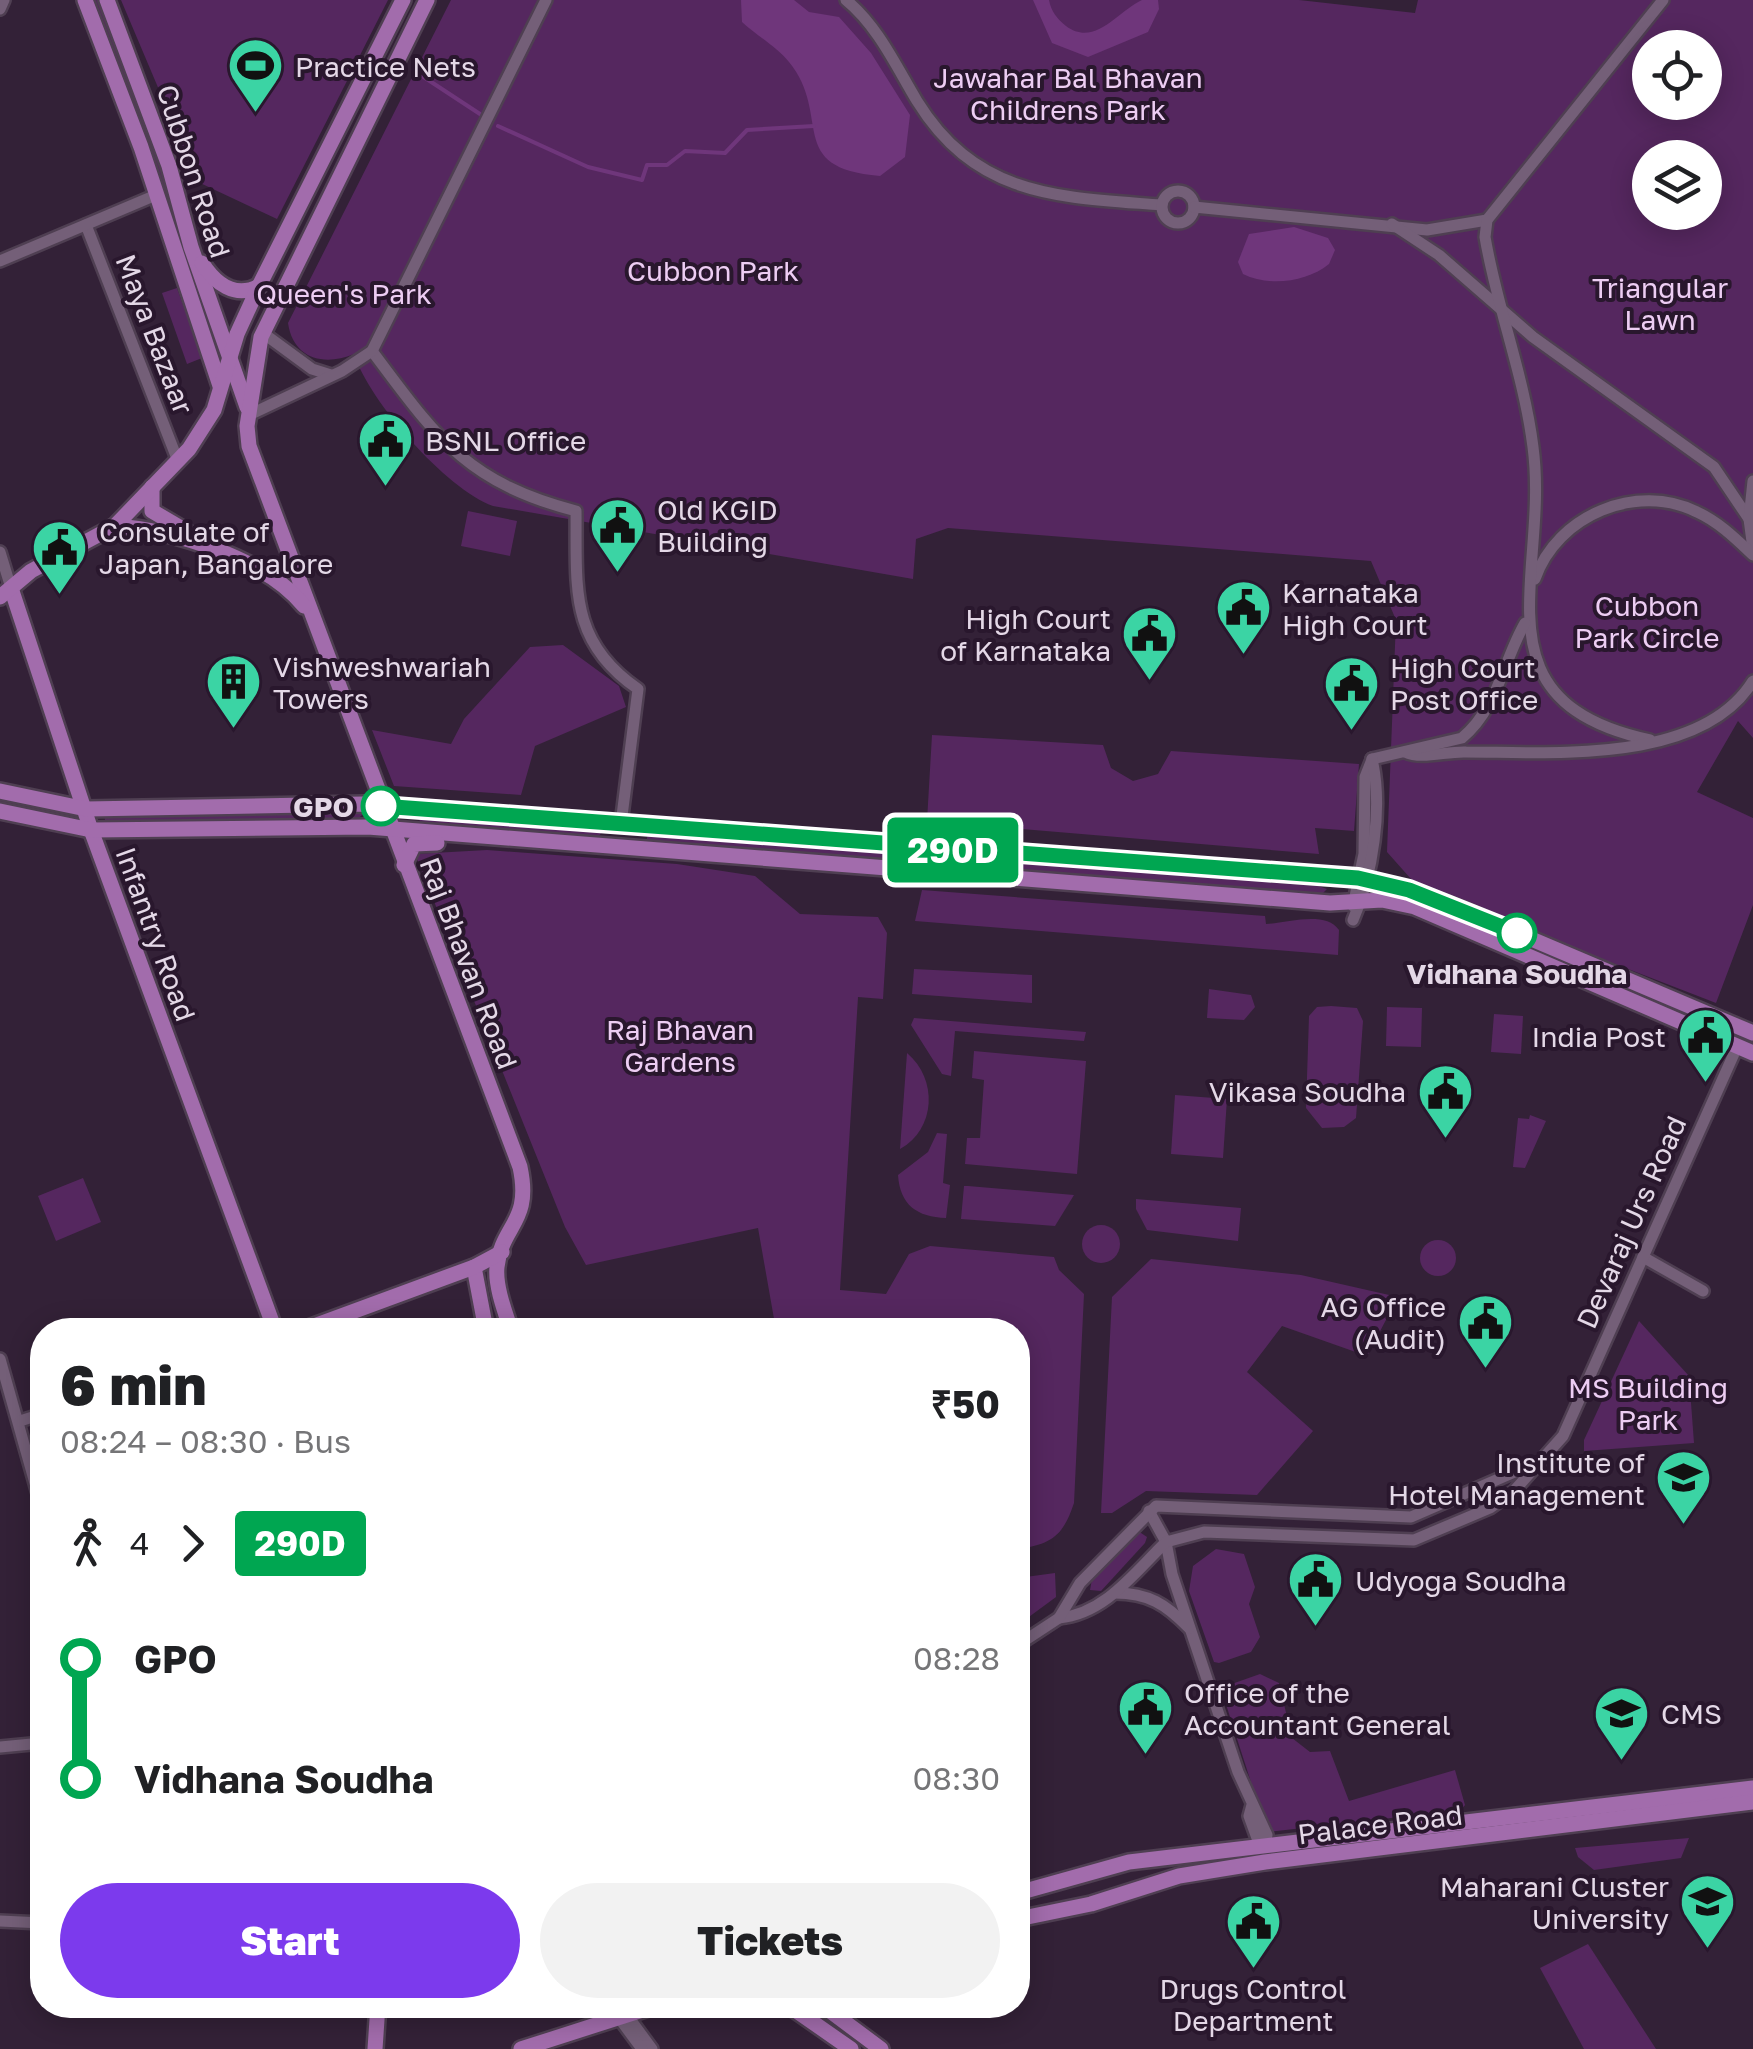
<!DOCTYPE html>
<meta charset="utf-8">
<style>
body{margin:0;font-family:"Golos Text",sans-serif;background:#f2f2f2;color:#202124;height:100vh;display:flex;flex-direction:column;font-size:38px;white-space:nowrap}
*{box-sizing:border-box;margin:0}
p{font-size:32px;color:#757577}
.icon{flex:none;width:55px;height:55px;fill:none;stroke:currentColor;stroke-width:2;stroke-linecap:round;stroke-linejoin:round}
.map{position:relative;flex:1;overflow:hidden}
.details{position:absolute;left:30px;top:1318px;width:1000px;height:700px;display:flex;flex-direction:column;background:#fff;border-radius:40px;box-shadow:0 5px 25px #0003}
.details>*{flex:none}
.badge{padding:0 20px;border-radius:8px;font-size:35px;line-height:65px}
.buttons{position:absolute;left:1632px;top:30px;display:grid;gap:20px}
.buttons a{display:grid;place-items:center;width:90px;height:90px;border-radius:50%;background:#fff;box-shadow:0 5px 25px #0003;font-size:50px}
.map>.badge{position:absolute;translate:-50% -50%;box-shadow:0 0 0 5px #fff}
.legs{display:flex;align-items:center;gap:15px;height:110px;padding:0 30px;font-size:32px}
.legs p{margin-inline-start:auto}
.head{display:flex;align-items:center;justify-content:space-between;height:170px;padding:0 30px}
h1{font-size:55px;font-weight:800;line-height:75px}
.action{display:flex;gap:20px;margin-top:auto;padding:20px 30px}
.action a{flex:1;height:115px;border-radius:60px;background:#7c3aed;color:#fff;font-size:40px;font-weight:800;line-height:115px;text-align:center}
.action a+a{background:#f2f2f2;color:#202124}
ul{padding:0 30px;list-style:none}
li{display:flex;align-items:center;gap:35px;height:120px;font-size:38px}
li i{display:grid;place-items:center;width:15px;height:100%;margin:0 12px;background:currentColor}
li i::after{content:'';width:25px;height:25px;margin:-12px;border:8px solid;border-radius:50%;background:#fff}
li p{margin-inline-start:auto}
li:first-child i{background:linear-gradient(#0000 50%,currentColor 0)}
li:last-child i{background:linear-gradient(currentColor 50%,#0000 0)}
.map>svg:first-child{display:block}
.green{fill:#55275f;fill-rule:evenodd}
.water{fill:#6f367b}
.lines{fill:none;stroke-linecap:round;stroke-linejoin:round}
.stream{stroke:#6f367b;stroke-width:4}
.minor-casing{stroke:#4f3f52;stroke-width:16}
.major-casing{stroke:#4f3f52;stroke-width:20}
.minor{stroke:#745f78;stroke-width:11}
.major{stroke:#a26cac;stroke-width:15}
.line-1-casing{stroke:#fff;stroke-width:22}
.line-1{stroke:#00a651;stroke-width:15}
.stop-1-dot{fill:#fff;stroke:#00a651;stroke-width:5}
.labels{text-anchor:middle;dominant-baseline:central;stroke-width:8;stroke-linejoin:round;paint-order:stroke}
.poi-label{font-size:28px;fill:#e4d8e7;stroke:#29172d;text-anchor:start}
.park-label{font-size:28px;fill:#edcdf3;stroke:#29172d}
.street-label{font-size:28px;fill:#e4d8e7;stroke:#29172d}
.stop-label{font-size:28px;font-weight:bold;fill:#e4d8e7;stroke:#29172d;text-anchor:end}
</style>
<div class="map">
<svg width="1753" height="2049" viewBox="0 0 1753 2049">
<rect width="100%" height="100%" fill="#332137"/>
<g class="green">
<path d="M93,0h5l63,167 52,168z"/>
<path d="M121,0h267l-111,219 -79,-37z"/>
<path d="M451,0h848l116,13 3,-13h335v738l-15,-17 -41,71 56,26v87l-37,98 -297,-115 -32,-36 9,-232 -25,-59 -423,-33 -32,11 -3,40 -420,-73c-47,-17 -124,-105 -139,-152 -31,13 -61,4 -66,-31zM1650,48h55v54h-55zM1650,158h55v54h-55z"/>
<path d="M177,288l25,70 -15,6 -25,-71z"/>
<path d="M468,511l49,10 -7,35 -49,-10z"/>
<path d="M563,645l56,41 7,21 -91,39 -14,49 -127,-9 -22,-56 79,14 13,-25 66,-72z"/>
<path d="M932,735l171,10 8,23 22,13 25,-7 13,-23 188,13 -5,67 -39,-3 4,26 -392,-33z"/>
<path d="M358,809l5,5 -5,5 -252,6 -2,-10z"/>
<path d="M419,816l179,14 3,3 -3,5 -178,-14z"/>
<path d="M648,834l246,19 6,4 -4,4 -250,-19z"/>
<path d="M487,850l190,14 78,12 45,38 78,3 9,16 -4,66 -25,-2 -18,293 46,4 23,-40 21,-8 124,11 5,13 25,24 -10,209c-11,33 -22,41 -56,46v-219h-242l-18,-102 -172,37 -21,-38 -150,-373z"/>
<path d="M922,855l388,28 17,6 -5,5 -400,-30 -5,-6z"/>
<path d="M922,890l343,26 1,8c20,-1 60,-14 73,6l-1,25 -423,-34z"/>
<path d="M914,969l118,6v28l-120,-9z"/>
<path d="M1209,989l42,6 4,12 -11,13 -37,-2z"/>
<path d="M1331,1006l26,2 6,13 -7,97 -12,9 -22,1 -16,-20 3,-92 8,-9z"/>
<path d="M1387,1007l35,1 -1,39 -35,-1z"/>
<path d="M1494,1014l29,2 -2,38 -30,-2z"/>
<path d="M914,1018l172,14 -2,9 -129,-10 -4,45 -9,-2 -31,-49z"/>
<path d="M974,1051l112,10 -9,113 -112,-10 2,-26h13l4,-58 -12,-2z"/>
<path d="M907,1053c31,26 29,76 -7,96z"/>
<path d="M1175,1095l52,4 -4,59 -52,-4z"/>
<path d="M1530,1115l16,6 -21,47 -12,-1 5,-49 11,1z"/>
<path d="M937,1133l10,1 -4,49 7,2 -4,33c-29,-1 -46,-13 -48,-43l30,-23z"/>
<path d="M83,1178l18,44 -45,19 -18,-45z"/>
<path d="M964,1186h4l106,9 -19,31 -94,-7z"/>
<path d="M1136,1199l105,9 -3,33 -91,-11 -11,-21z"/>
<circle cx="1101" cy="1244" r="19"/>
<circle cx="1438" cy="1258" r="18"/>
<path d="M1151,1259l150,16 97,22 -31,59 -85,-30 -35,46 66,59 -56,64 -111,-4 -34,22h-11l11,-216z"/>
<path d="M1639,1321l50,55 5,67 -110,8v-11z"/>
<path d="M1138,1531l9,6 -2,6 -44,48 -11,-1 2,-11z"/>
<path d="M1216,1549l28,5 11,33 -6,17 11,33 -9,15 -32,11 -5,-1 -25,-71 4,-25z"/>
<path d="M1055,1573l1,24 -38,28v-47z"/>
<path d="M1260,1674l19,9 13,55 18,14 20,-1 19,50 106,-31 10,35 -4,5 -194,22 -45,-140 4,-6z"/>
<path d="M1689,1838l-8,20 -87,12 -16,-13 -3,-9z"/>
<path d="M1588,1944l68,105h-72l-44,-81z"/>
</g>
<g class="water">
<path d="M741,0h53l15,12 30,5 32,36 39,62 -5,42 -25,19c-96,-8 -47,-60 -91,-114 -12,-15 -33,-27 -47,-40z"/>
<path d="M1033,0h16c2,11 8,19 17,26 29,22 53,-16 76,-26 5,0 11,0 16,0l1,9 -11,23 -60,25 -36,-14z"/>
<path d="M1294,227l34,11 7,12 -6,14c-22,18 -60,23 -86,10l-5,-12 11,-28z"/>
</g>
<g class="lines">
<g class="stream">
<path d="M413,70l70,46"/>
<path d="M498,126l90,41 54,13 5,-15h20l18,-14 40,2 22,-23 67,-4"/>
</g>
<defs>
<g id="minor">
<path d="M846,0c32,26 51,68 71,101 60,97 143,96 244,104"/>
<path d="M0,9l4,-9"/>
<circle cx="1178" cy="207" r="16"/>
<path d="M1194,207l233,23 60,-10"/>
<path d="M1392,224l47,31 94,82 181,130 35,52"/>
<path d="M86,225l92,236"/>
<path d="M0,261l156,-66"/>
<path d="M263,333l49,36 19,6"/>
<path d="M372,351c65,87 94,131 204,160 1,75 -8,130 62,178l-17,135"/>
<path d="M249,415l93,-44 30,-20 174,-351"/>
<path d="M1753,481l-4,38 4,30"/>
<path d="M0,552l11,36"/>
<path d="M1535,579c22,-64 102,-97 162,-67 22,10 39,27 56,43"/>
<path d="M1650,740c-180,-39 -100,-165 -117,-293 -9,-72 -36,-139 -48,-210l2,-17 176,-220"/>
<path d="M1405,752c17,8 41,-1 61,0 86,0 235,13 287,-71"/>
<path d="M1372,759l90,-21c36,-30 41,-77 63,-115"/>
<path d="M1353,906l11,-52 1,-77 6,-15"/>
<path d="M1353,920c20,-45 30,-113 19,-161"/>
<path d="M1643,1257l60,34"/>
<path d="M0,1359l42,149"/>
<path d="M20,1421l22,-7"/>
<path d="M1149,1511l17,31 6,32 66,198 29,63 -2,10 -7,-4 -9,-25 3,-11"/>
<path d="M1115,1593c33,0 51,11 74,35"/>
<path d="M1059,1618c46,-4 76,-46 107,-76l38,-10 210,8 76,-32 24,-17 49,-55 174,-389"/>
<path d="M1018,1645l41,-27 21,-35 76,-77 255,11 122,-53"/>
<path d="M0,1747l42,-4"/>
<path d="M0,1921l42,2"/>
<path d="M627,2015l25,34"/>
<path d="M619,2018l23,31"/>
</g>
<g id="major">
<path d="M85,0l56,147 79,239"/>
<path d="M107,0l62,166 22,81 56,160"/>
<path d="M427,0l-166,337 -14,89 2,20 271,721c12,56 -18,57 -23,100 -2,19 8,45 14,63"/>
<path d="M202,263c13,20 33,36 57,23"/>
<path d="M152,487v24l34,20"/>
<path d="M115,526c57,3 153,34 189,80"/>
<path d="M11,588l80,242 184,500"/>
<path d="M0,597l31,-26 84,-45 74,-77 25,-39 23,-76 22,-48 144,-286"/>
<path d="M0,791l86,18 277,-5 995,75 51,11 54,20 290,123"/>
<path d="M0,811l91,19 277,-3 962,76 52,-3 33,7 338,146"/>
<path d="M404,865l10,-21 23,-1"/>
<path d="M474,1267l12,63"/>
<path d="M303,1330l171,-63 28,-15"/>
<path d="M1018,1893l111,-31 624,-74"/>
<path d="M1018,1919l73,-15 88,-28 86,-14 488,-60"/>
<path d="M788,2005l63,44"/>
<path d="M822,2005l59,44"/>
<path d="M375,2049l3,-44"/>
<path d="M521,2049l137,-44"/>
</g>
</defs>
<use href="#minor" class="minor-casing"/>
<use href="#major" class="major-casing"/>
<use href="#minor" class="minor"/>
<use href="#major" class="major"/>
</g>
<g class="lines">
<defs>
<path id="line-1" d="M381,806l977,72 51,12 108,43"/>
</defs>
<use href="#line-1" class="line-1-casing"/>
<use href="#line-1" class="line-1"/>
</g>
<defs>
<symbol id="stadium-pin" viewBox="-11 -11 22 30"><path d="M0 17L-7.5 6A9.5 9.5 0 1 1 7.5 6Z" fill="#3bd4a4" stroke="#29172d"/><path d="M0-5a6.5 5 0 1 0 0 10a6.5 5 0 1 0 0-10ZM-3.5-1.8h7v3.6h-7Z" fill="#111"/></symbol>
<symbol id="civic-pin" viewBox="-11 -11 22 30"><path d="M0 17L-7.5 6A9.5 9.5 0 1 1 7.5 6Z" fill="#3bd4a4" stroke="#29172d"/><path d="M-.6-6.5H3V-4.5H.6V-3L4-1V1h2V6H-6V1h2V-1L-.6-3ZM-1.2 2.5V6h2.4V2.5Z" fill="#111"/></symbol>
<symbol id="building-pin" viewBox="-11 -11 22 30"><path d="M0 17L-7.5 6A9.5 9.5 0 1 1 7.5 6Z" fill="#3bd4a4" stroke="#29172d"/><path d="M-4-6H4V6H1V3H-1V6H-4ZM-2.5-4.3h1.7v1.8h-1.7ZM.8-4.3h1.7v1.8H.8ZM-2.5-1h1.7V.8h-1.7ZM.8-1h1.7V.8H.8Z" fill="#111"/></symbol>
<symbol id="university-pin" viewBox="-11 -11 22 30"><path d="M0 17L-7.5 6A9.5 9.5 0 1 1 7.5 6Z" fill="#3bd4a4" stroke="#29172d"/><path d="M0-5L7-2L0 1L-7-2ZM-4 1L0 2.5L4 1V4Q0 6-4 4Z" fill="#111"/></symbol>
</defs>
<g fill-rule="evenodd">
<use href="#stadium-pin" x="224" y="34" width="63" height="86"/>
<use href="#civic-pin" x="354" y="408" width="63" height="86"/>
<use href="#civic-pin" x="586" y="494" width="63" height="86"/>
<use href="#civic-pin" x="28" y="516" width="63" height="86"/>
<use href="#civic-pin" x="1212" y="576" width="63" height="86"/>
<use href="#civic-pin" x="1118" y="602" width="63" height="86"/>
<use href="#building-pin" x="202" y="650" width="63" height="86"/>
<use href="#civic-pin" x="1320" y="652" width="63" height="86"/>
<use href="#civic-pin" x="1674" y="1004" width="63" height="86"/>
<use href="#civic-pin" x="1414" y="1060" width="63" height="86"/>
<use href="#civic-pin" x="1454" y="1290" width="63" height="86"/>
<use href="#university-pin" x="1652" y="1446" width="63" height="86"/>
<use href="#civic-pin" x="1284" y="1548" width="63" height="86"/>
<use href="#civic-pin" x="1114" y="1676" width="63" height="86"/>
<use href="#university-pin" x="1590" y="1682" width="63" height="86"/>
<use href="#university-pin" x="1676" y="1870" width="63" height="86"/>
<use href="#civic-pin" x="1222" y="1890" width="63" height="86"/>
</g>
<g class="stop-1-dot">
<circle cx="381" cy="806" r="18"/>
<circle cx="1517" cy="933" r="18"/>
</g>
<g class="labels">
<g class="poi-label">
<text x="295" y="66">Practice Nets</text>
<text x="425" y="440">BSNL Office</text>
<text x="657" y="509">Old KGID<tspan x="657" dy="32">Building</tspan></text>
<text x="99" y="531">Consulate of<tspan x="99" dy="32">Japan, Bangalore</tspan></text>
<text x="1282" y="592">Karnataka<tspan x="1282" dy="32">High Court</tspan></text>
<text x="1111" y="618" text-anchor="end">High Court<tspan x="1111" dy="32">of Karnataka</tspan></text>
<text x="273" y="666">Vishweshwariah<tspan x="273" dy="32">Towers</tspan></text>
<text x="1390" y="667">High Court<tspan x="1390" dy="32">Post Office</tspan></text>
<text x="1666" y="1036" text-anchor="end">India Post</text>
<text x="1406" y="1091" text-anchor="end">Vikasa Soudha</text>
<text x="1446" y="1306" text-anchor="end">AG Office<tspan x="1446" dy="32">(Audit)</tspan></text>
<text x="1645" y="1462" text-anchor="end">Institute of<tspan x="1645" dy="32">Hotel Management</tspan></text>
<text x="1355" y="1580">Udyoga Soudha</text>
<text x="1184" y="1692">Office of the<tspan x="1184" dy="32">Accountant General</tspan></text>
<text x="1661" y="1713">CMS</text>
<text x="1669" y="1886" text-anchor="end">Maharani Cluster<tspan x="1669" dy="32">University</tspan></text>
<text x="1253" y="1988" text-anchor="middle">Drugs Control<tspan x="1253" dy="32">Department</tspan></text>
</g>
<g class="park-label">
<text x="1068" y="77">Jawahar Bal Bhavan<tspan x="1068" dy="32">Childrens Park</tspan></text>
<text x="713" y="270">Cubbon Park</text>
<text x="1660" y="287">Triangular<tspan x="1660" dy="32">Lawn</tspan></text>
<text x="344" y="293">Queen's Park</text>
<text x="1647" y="605">Cubbon<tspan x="1647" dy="32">Park Circle</tspan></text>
<text x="680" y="1029">Raj Bhavan<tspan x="680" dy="32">Gardens</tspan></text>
<text x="1648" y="1387">MS Building<tspan x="1648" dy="32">Park</tspan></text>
</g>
<g class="street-label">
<text transform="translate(194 171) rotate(72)">Cubbon Road</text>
<text transform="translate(155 334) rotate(69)">Maya Bazaar</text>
<text transform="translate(156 934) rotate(70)">Infantry Road</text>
<text transform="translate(469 963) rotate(69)">Raj Bhavan Road</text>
<text transform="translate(1631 1222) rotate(-66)">Devaraj Urs Road</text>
<text transform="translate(1380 1824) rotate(-7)">Palace Road</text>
</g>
<g class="stop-label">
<text x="354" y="806">GPO</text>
<text x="1517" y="973" text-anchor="middle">Vidhana Soudha</text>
</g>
</g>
</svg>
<div class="buttons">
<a><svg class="icon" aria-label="locate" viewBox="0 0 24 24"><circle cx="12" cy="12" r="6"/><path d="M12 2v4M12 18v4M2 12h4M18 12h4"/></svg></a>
<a><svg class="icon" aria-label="layers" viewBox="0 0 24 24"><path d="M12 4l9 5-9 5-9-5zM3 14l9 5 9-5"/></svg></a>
</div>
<b class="badge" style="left:953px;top:850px;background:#00a651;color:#fff">290D</b>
<section class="details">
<div class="head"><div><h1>6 min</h1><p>08:24 – 08:30 · Bus</p></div><b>₹50</b></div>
<div class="legs"><svg class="icon" aria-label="walk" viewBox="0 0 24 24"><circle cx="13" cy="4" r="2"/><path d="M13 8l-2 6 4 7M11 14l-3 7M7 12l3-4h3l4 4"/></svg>4<svg class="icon" aria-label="forward" viewBox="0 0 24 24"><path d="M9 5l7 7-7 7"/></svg><b class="badge" style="background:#00a651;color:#fff">290D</b></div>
<ul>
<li><i style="color:#00a651"></i><b>GPO</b><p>08:28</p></li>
<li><i style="color:#00a651"></i><b>Vidhana Soudha</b><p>08:30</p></li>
</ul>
<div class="action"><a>Start</a><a>Tickets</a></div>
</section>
</div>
